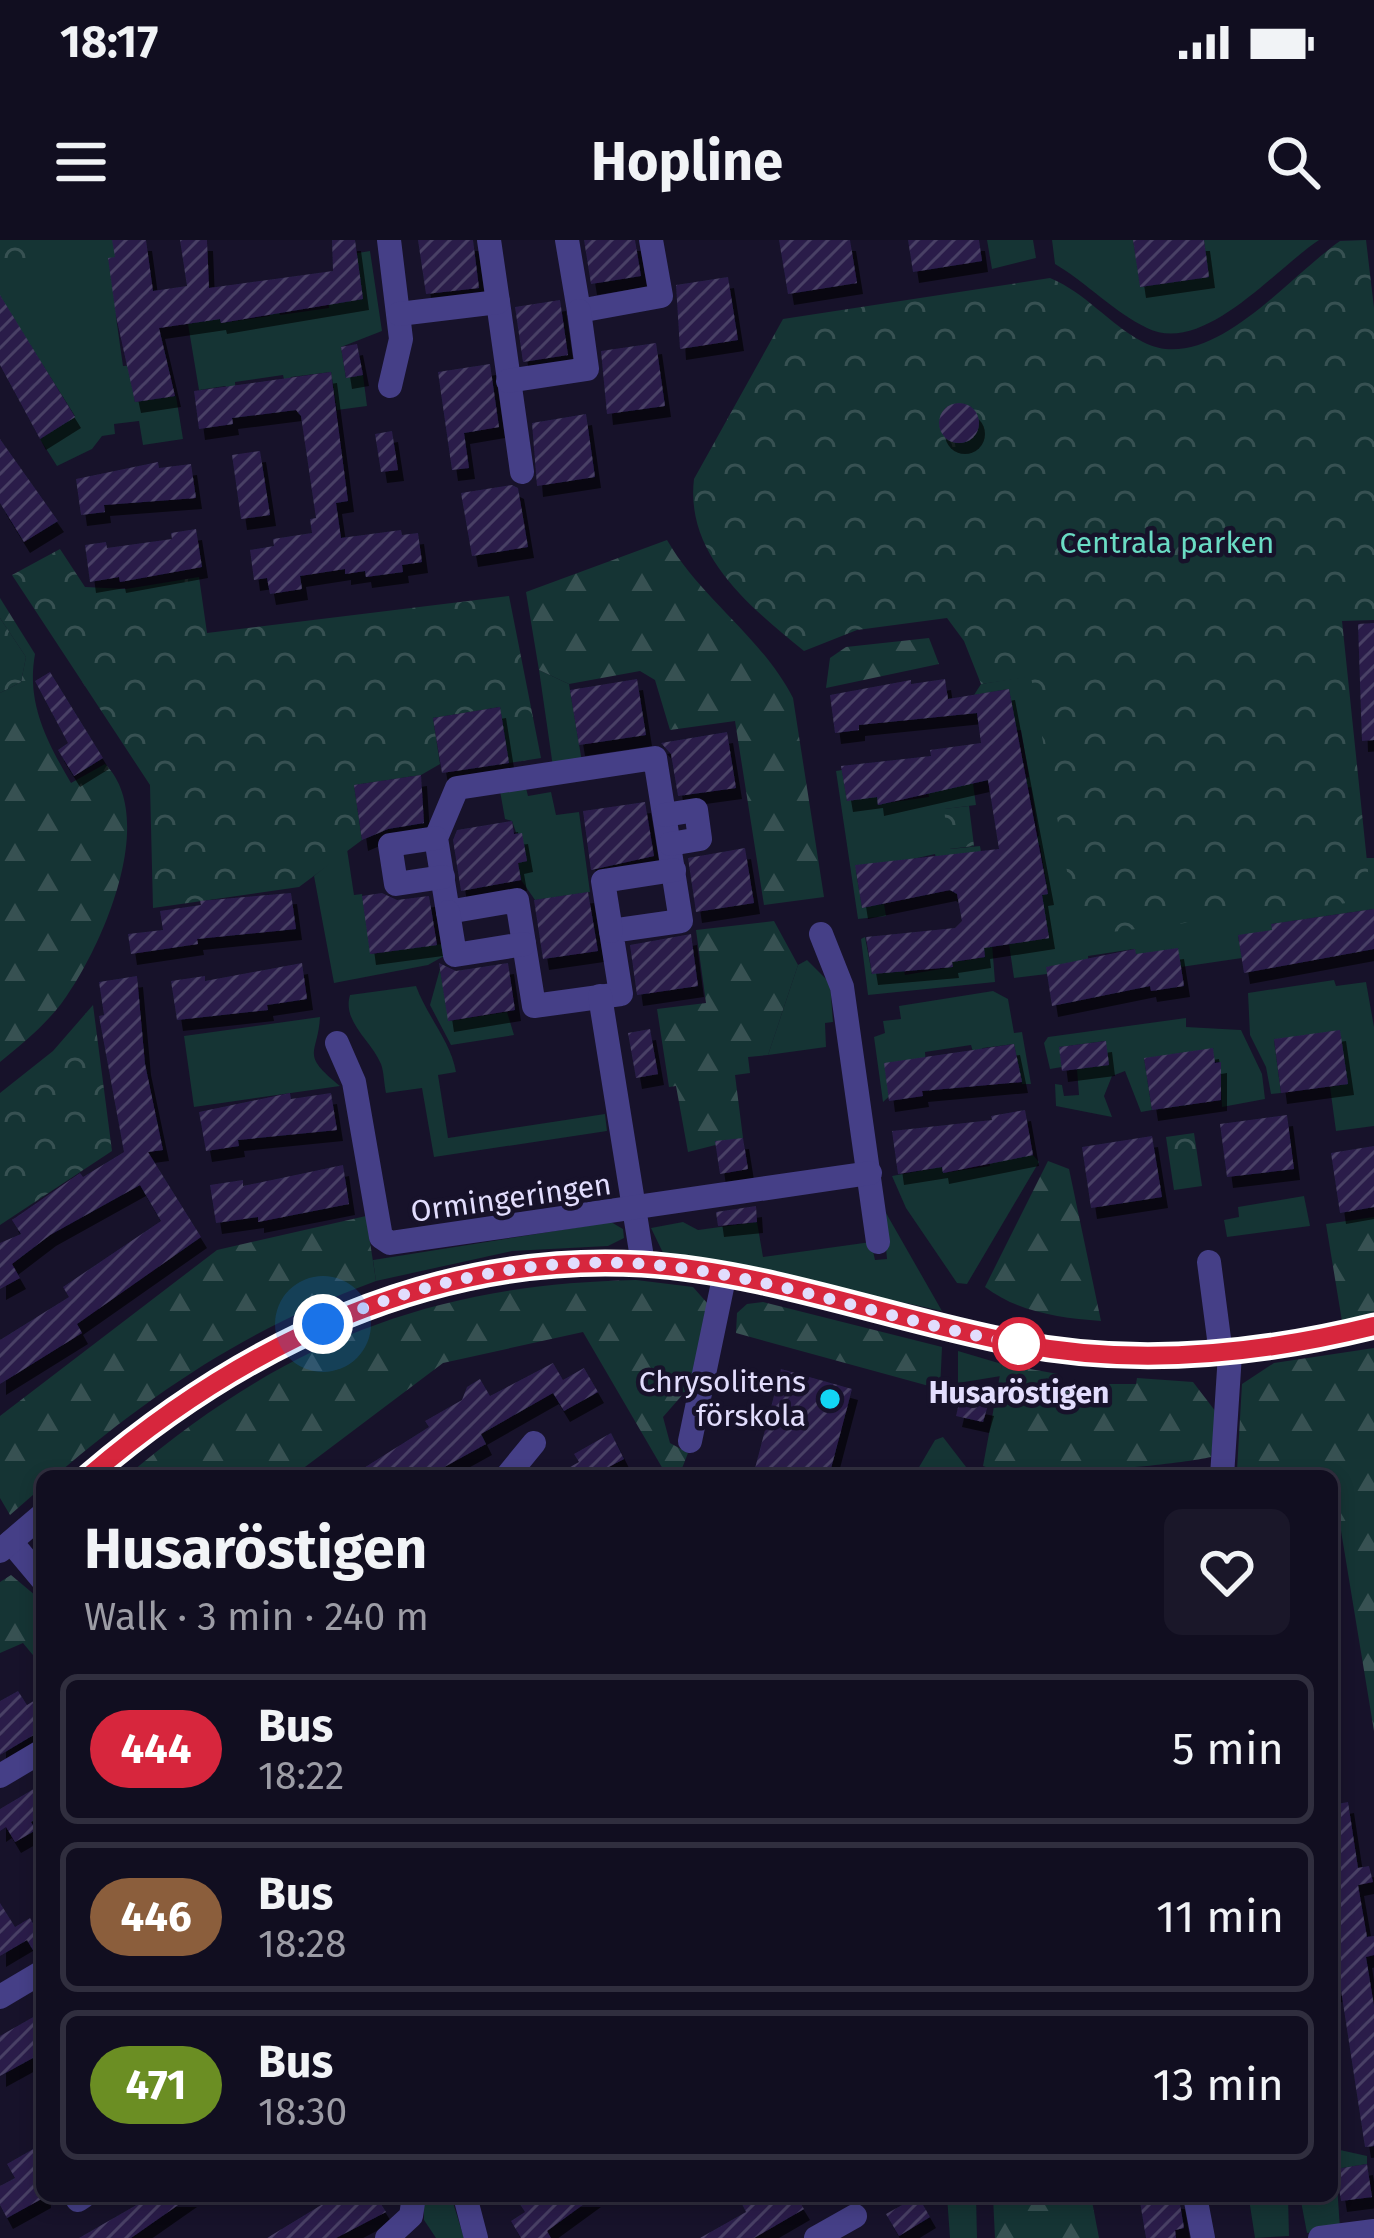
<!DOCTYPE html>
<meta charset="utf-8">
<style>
body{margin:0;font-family:"Fira Sans",sans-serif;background:#1a1729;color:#f1f3f6;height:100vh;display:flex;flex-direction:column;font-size:45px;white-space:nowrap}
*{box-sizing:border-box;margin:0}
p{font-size:39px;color:#9c9ca5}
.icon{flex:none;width:66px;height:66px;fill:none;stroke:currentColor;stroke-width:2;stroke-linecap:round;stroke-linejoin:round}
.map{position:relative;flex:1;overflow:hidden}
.details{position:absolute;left:36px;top:1230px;width:1302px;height:732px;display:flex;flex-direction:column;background:#110e20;border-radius:18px;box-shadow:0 6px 18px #0003,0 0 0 3px #302e3e}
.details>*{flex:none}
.badge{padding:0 24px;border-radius:39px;font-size:42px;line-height:78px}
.you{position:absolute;width:60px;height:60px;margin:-30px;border:9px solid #fff;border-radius:50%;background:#1a73e8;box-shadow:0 0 0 18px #1a73e833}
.map>.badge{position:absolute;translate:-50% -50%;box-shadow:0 0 0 6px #fff}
.round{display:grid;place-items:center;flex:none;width:126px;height:126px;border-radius:18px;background:#1a1729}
.headline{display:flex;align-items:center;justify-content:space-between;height:204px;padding:0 48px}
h1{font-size:57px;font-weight:700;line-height:90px}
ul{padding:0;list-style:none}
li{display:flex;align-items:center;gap:36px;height:150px;margin:0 24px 18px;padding:0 24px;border:6px solid #302e3e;border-radius:18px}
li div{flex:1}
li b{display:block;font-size:45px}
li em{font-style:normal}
li .badge{min-width:132px;font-weight:700;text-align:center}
.status{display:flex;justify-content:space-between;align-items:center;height:84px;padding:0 60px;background:#110e20;direction:ltr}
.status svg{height:33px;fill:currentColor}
header{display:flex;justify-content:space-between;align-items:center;height:156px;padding:0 48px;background:#110e20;font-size:54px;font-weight:700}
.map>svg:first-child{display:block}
.grass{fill:#153434}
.forest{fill:url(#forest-firs)}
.park{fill:url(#park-crowns)}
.building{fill:url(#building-hatch);filter:url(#shadow)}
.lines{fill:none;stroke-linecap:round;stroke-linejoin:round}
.minor{stroke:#453f87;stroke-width:24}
.line-casing{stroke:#fff;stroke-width:27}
.line{stroke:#d7263d;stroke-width:18}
.walk{stroke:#e2ddfd;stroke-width:12;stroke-dasharray:0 21.6}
.stop-dot{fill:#fff;stroke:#d7263d;stroke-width:6}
.poi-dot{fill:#12d5f4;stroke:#17122a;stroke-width:4.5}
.labels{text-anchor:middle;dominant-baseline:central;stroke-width:9;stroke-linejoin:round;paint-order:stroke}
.park-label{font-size:30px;fill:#6adcc4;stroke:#17122a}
.street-label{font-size:30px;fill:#e2ddfd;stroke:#17122a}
.poi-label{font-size:30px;fill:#e2ddfd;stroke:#17122a;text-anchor:end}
.stop-label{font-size:30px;font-weight:bold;fill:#e2ddfd;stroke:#17122a}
</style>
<div class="status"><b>18:17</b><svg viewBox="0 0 49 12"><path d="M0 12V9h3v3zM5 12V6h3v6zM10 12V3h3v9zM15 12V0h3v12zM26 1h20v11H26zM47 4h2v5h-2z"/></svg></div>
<header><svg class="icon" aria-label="menu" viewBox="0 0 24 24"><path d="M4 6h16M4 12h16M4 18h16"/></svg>Hopline<svg class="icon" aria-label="search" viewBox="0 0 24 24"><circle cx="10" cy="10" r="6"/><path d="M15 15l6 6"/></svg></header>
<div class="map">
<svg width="1374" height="1998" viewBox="0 0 1374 1998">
<defs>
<pattern id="forest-firs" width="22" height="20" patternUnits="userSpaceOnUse" patternTransform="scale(3)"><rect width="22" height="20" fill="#153434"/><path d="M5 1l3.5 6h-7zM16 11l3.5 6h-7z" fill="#375152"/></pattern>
<pattern id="park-crowns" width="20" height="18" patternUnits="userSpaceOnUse" patternTransform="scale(3)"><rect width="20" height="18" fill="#153434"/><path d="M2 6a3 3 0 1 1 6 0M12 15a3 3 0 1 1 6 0" fill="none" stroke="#375152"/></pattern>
<pattern id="building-hatch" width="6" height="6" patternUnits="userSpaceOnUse" patternTransform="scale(3)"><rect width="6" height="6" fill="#291f4a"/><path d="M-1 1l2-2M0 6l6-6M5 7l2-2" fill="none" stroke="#483f65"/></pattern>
<filter id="shadow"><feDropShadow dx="6" dy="11" stdDeviation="0" flood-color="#0009"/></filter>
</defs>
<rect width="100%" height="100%" fill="#17122a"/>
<g class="grass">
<path d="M0,0h112l12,9 -8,68 7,49 16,-1 -9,10 5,27 41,-6 7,43 -40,6 -4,-24 -25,3 1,10 -13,2 -10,13 -35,17 -17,-27 35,-23 -75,-119z"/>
<path d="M987,0h46l3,18 -44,11z"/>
<path d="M1052,0h81l8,47 67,-10 -4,-37h115c-46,31 -116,116 -172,88 -33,-16 -60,-45 -92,-64z"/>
<path d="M370,11l12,80 -41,16 5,31 17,-3 4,31 -30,4 -6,-38 -40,5 -5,11 -3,-13 -48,7 1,12 -11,-8 -26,4 -11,-66 23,-4 8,-8 3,11 48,-7 -1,-10 9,-1 2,10 49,-7 -1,-11 9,6 25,-4 -10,-45z"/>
<path d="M539,430l30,14 13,78 -29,5z"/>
<path d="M1031,436l339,224 -4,-42h8v51l-102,15 1,13 -35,-1 4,22 -61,9 -44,-6 -3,-12 -46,7 1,13 -42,-2v7l-33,4 -5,-34 39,-6 -16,-42 16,-3 -8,-48 -14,2 -1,-8 14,-3 -8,-49 -13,2 -1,-9 12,-3 -8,-47 -12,1 5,-12 -5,-30 -35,6 7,-11z"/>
<path d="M968,507l8,58 -31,4 5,40 30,-3 7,41 -50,-24 -2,-9 -79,18 6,35 22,-3 2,12 -28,3 -22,-148 6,-1 5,31 29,-10 3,13 50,-7 -2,-14z"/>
<path d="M526,548l2,8 23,-4 5,23 23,-3 11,80 -55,8 -14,-20 -3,-17 8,-2 -14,-40 -7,-2 -5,-28z"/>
<path d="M347,609l7,46 8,-1 9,60 71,-10 2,12 -16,9 -94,18 -20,-107z"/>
<path d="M990,678l5,64 -127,13 -7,-56 4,-2 7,37 30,-14 3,15 47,-8 -1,-11 11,5 23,-4 -6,-38z"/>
<path d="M807,720l23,23 3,39 -8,1 1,24 -58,8 30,-90z"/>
<path d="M440,729l9,52 58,-9 7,23 -63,10 -21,-40z"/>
<path d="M1334,740l2,6 30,-4 8,45v99l-38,5 -6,-44 17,-3 -73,-44 7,53 -10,1 -5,-27 -16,-32 -2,-42z"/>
<path d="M416,746c11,30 35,56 40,86l-18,3 10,63 157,-24 2,17 -173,26 -12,-69 -36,5c-2,-9 -2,-21 -5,-29 -10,-24 -39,-42 -31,-69z"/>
<path d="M993,751l15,8 6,34 8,-1 9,52h-9l-8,-40 -31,4 -9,7 -3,-10 -46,7 1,11 -43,39 -9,-65 11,-4 -2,-12 18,-2 -2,-13z"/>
<path d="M320,777c-2,38 -21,36 20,69l-146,21 -10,-71z"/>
<path d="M1186,778v9l55,3 21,44 3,25 -43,8 -2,-45 -76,-4 8,52 -11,2 -16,-41 -13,5 -8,20 8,21 -56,-11 -1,-22 7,1 2,11 15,-1 -2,-26 31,-4 -3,-24 -45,6 2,20 -12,2 -6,-26 4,-6z"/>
<path d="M989,915h44l6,7 -72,122 -10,-1 -51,-75 -14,-32 38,-7 10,-9 3,13 47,-7z"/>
<path d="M1304,956l6,30 -83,11 -3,-17 15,-3 -1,-10z"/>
<path d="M882,966l60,105 -174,-38 -103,-16 -14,-29 32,-6 15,8 59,-8 6,35 108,-15 4,18 12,-1z"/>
<path d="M611,982l12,7 1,9 -16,8 -96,5 -136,30 -3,-21z"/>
<path d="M958,1111l44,13 -1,12 -43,7z"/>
<path d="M943,1197l30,39 -58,-2 20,-34z"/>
<path d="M1332,1891l8,19 27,6v8l-31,5 4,60 -33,4 -7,-37h32z"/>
<path d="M424,1956h27l13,42h-28l-12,-18z"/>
<path d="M947,1956h29l1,42h-27z"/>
<path d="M1288,1956l1,40 -34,2 -6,-39z"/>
</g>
<g class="forest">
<path d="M667,300c34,59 95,97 126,158l31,199 -60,8 -29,-184 -65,9 -15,-50 -15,-9 -71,13 -30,-14 -13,-78z"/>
<path d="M0,358l35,56c-9,49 12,88 36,129l34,-19c55,55 -5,188 -44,240 -18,23 -39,40 -61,58v-369l21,-11 5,-25 -26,-39z"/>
<path d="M929,398l10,26 -113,24 4,-30 16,-11z"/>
<path d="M774,681l24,44 -30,90 -20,2 2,16 -15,2 8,63 -55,14 -12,-66 -7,1 -12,-78 49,-6 -10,-73z"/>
<path d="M1048,921l21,8 32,152c-42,-3 -83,-9 -116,-34z"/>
<path d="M366,976l10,65c-127,47 -219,108 -321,195h-13v11l-32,28 -10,-17v-82l217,-166z"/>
<path d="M1374,977v95l-32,9 -16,-97z"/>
<path d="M636,1040l57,7 15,17 -17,81 -28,32 7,26 18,10 -9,23h-12l-84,-144 -140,31 -150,113h-166c156,-133 304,-192 509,-196z"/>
<path d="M763,1062l179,45 -2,42 -204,-56 1,-20 10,-9z"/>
<path d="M1374,1108v383l-42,-255h-94l-1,-6 5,-86 32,-21z"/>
<path d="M1002,1124l56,10 1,10h77l1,-6 56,4 23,30 -5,45c-39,9 -196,23 -228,9z"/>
<path d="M11,1335l31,26v65l-19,-23 -23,10v-71z"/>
<path d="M993,1956h98l8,42h-104z"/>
</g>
<g class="park">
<path d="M0,0h55l3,16 -58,9z"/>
<path d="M1366,0l8,68v312l-32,1 29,279 -292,36 -48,-259 -50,7 -17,-43 -17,-23 -90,12 -53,21c-54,-44 -119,-96 -110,-172l89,-160 267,-41c36,15 59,46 93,64 66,35 144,-64 197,-101z"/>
<path d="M60,309l25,38 41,2 73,-12 8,56 302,-37 32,162 -32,5 -9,-56 -67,11 7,46 -19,11 -67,10 8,55 -63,47 -146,21 -3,-123 -138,-210z"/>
<path d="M0,378l26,39 -5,25 -21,11z"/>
<path d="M969,566l5,40 -25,3 -5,-40z"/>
<path d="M93,765l19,146 -112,74v-132l53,-42z"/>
<path d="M1194,893l8,53 -28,4 -8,-53z"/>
</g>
<g class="building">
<path d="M112,0h34l7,51 34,-5 -7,-46h27l2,48 124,-17 -1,-31h23l8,59 -142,24 -1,-4 -61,9 16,68 -40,6 -19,-86 -8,-58 7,-1z"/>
<path d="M418,0h55l6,48 -53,6z"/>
<path d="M584,0h51l6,36 -50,8z"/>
<path d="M779,0h71l7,43 -69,11z"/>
<path d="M908,0h71l3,21 -69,11z"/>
<path d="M1133,0h71l5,37 -69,10z"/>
<path d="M728,37l10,63 -58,9 -4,-64z"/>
<path d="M0,55l75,122 -35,22 -40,-74z"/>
<path d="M560,60l8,55 -45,7 -8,-55z"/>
<path d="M656,103l9,63 -58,8 -6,-63z"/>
<path d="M357,104l6,31 -17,3 -5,-31z"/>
<path d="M490,124l9,63 -35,6 5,35 -17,2 -14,-98z"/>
<path d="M331,132l17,129 -12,2 5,35 60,-8 1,5 16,-2 4,29 -20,3 1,7 -37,5 -1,-6 -20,3v-5l-45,7 2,13 -32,5 -3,-16 -13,2 -4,-30 24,-4 -1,-7 39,-6 -2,-14 6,-1 -15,-102 -5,-6 -64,8 1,6 -34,5 -5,-38z"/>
<circle cx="959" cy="183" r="20"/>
<path d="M586,174l9,63 -58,9 -5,-63z"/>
<path d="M392,191l6,39 -17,2 -6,-38z"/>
<path d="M0,199l58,82 -34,21 -24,-39z"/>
<path d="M260,211l10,64 -29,4 -9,-64z"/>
<path d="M158,222l1,6 32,-4 5,34 -92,7 1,7 -24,3 -5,-36z"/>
<path d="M512,245l6,3 10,59 -56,9 -11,-63z"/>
<path d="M196,289l6,38 -82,15 -1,-5 -29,5 -5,-37 21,-3 1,6 65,-9 -1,-6z"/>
<path d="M1374,383v117l-12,1 -4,-117z"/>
<path d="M50,432l53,86 -29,18 -16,-26 10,-7 -33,-62z"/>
<path d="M637,439l9,56 -67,10 -9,-55z"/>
<path d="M945,439l3,20 61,-10 39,205 -6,1 7,43 -65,10 1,9 -33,5 1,5 -81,7 -6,-37 89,-9 7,-7 -5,-27 -7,-4 -88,18 -7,-43 144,-16 -11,-69 -110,25 -1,-8 -30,4 -6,-35 90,-10 -1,-6 51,-7 -4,-30 -118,12v5l-24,3 -5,-38 81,-15v4z"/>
<path d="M500,467l9,56 -67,10 -9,-55z"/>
<path d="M727,492l9,56 -58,8 -7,-42 -10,-11z"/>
<path d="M421,535l3,48 -36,6 -26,11 -8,-55z"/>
<path d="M645,562l9,54 -63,14 -8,-59z"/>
<path d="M512,581l2,13 8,-1 5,28 -9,2 3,17 -60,11 -8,-51 4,-10z"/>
<path d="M745,608l9,55 -58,9 -8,-54z"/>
<path d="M588,652l10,59 -55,8 -9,-59z"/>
<path d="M291,653l5,36 -99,10 1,5 -67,10 -3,-20 35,-4 -3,-19 41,-6 -1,-4z"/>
<path d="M382,653l15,7 32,-4 8,49 -67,9 -8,-58z"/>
<path d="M1374,669v40l-130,24 -6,-38 34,-5 -1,-6z"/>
<path d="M691,694l7,52 -61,9 -7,-50z"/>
<path d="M1178,708l6,38 -33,5 -1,-5 -98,20 -6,-39 89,-18 1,5z"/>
<path d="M302,723l5,36 -40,6 1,5 -91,10 -6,-39 34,-5v5z"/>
<path d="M439,723l17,8 52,-8 7,47 -67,11z"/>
<path d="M137,736l8,88 18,86 -15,2 53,85 -124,87 5,9 -82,51v-44l69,-43 -6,-10 98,-66 -21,-36 -90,50 -38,29 8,14 -20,11v-46l21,-9 -9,-14 68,-47 3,4 41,-25 -25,-136 5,-1 -5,-33z"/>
<path d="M650,789l8,45 -22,4 -8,-45z"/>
<path d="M1340,790l8,54 -67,9 -7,-54z"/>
<path d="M1106,801l3,24 -47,6 -3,-24z"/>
<path d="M1014,804l8,38 -100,9 1,5 -34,5 -5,-38z"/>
<path d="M1213,808l2,15 6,-1v38l-69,10 -8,-52z"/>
<path d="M290,853l1,6 40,-6 6,37 -99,10 1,6 -33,5 -7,-39z"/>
<path d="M1025,870l8,45 -90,18 -1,-6 -44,7 -6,-43 100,-11 -1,-4z"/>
<path d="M1287,875l7,54 -67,8 -7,-53z"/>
<path d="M1152,896l10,61 -71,11 -9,-61z"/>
<path d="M743,898l5,31 -28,5 -5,-33z"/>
<path d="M1374,906v61l-34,6 -9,-60z"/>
<path d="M343,925l6,39 -91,18v-5l-42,6 -6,-38 33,-5v6z"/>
<path d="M756,966l1,16 -39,4 -2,-14z"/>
<path d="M553,1123l10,17 21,-12 14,24 -34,19 -11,-18 -72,41 5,10 -58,32h-77l78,-49 -4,-6 37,-21 5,-13 13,-8 10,17z"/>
<path d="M781,1129l71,20 -23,87h-76z"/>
<path d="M960,1159l28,6 -5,17 -27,-6z"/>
<path d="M611,1193l13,26 -21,11 3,6h-52l25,-14 -5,-8z"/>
<path d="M18,1451l9,14 15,-9v34l-42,25v-54z"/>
<path d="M42,1544v32l-11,6 5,8 -21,12 -9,-15 -6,4v-22z"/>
<path d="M1348,1562l10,66 11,-2 4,16 -15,3 9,52 7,-1v19l-8,2 8,49v140l-9,1 -24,-157 -9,2v-20l7,-1 -7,-41v-125z"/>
<path d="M0,1663l15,24 15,-9 4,7 8,-5v36l-5,1 -10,-17 -27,16z"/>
<path d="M42,1772v41l-42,23v-40z"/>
<path d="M42,1904l3,53 -38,21 -7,-13v-19l15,-8 -8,-14z"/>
<path d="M1367,1924l5,33 -31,4 -5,-32z"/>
<path d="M152,1956h39l-60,42h-52z"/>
<path d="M336,1956l13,6 27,-6 10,16 -50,26h-69z"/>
<path d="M527,1956h68l-48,35 4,7h-30l-10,-17 14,-9 -7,-11z"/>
<path d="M738,1956h58l8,13 -50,29h-54l46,-26z"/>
<path d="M918,1956l12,21 -31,19 -13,-22z"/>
<path d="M1139,1956l40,2 5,30 -9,2 1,8h-30z"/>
</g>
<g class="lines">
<g class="minor">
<path d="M389,0l12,99 -11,47"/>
<path d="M567,0l12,71 82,-15 -10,-56"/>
<path d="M498,62l24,170"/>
<path d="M399,74l99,-12 -9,-62"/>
<path d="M508,141l79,-12 -8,-58"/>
<path d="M655,518l26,163 -70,10 10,63 -87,12 -17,-106 -69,12 -12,-74 21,-50z"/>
<path d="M665,575l31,-5 4,29 -30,5"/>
<path d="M436,598l-46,7 6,39 47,-7"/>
<path d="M448,672l7,43 69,-11"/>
<path d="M611,691l-8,-50 71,-11"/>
<path d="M821,694l21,53 36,255"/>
<path d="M600,756l43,268"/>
<path d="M337,803l17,39 27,155 9,6 480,-70"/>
<path d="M1209,1022l12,92"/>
<path d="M690,1201l34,-163"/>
<path d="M88,1236c155,-132 346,-224 554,-212 126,8 249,55 373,80 119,23 242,12 359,-18"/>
<path d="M507,1236l27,-33"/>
<path d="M1222,1236l8,-122"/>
<path d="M11,1302l31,37"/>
<path d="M0,1311l42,-36"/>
<path d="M0,1536l42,-25"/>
<path d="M0,1757l42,-25"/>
<path d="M465,1956l11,42"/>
<path d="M1195,1956l8,42"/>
<path d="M78,1960l6,-4"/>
<path d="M387,1998l24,-22 3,-20"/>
<path d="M816,1998l39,-22"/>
<path d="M1320,1998l54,-7"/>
</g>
</g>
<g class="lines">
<defs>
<path id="line" d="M89,1236c154,-132 345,-224 553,-212 126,8 249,55 373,79 120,24 242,12 359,-17"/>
</defs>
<use href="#line" class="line-casing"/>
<use href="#line" class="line"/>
<path class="walk" d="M323,1084c99,-42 212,-68 321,-60 128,10 249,58 375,80"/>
</g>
<circle class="stop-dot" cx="1019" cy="1104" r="24"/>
<circle class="poi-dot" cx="830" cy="1159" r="12"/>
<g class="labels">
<g class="park-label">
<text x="1167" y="303">Centrala parken</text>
</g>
<g class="street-label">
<text transform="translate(511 958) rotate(-8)">Ormingeringen</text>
</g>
<g class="poi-label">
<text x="806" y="1142">Chrysolitens<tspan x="806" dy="34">förskola</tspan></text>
</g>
<g class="stop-label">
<text x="1019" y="1153">Husaröstigen</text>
</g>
</g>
</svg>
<div class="you" style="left:323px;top:1084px"></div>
<section class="details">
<div class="headline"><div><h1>Husaröstigen</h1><p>Walk · 3 min · 240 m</p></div><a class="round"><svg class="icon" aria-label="heart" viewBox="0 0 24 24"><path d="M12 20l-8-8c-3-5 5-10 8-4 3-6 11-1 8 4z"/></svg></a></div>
<ul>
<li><span class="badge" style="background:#d7263d;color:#fff">444</span><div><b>Bus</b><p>18:22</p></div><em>5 min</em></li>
<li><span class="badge" style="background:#8b5e3c;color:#fff">446</span><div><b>Bus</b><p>18:28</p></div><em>11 min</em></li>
<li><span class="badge" style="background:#6b8e23;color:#fff">471</span><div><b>Bus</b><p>18:30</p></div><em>13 min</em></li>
</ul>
</section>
</div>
